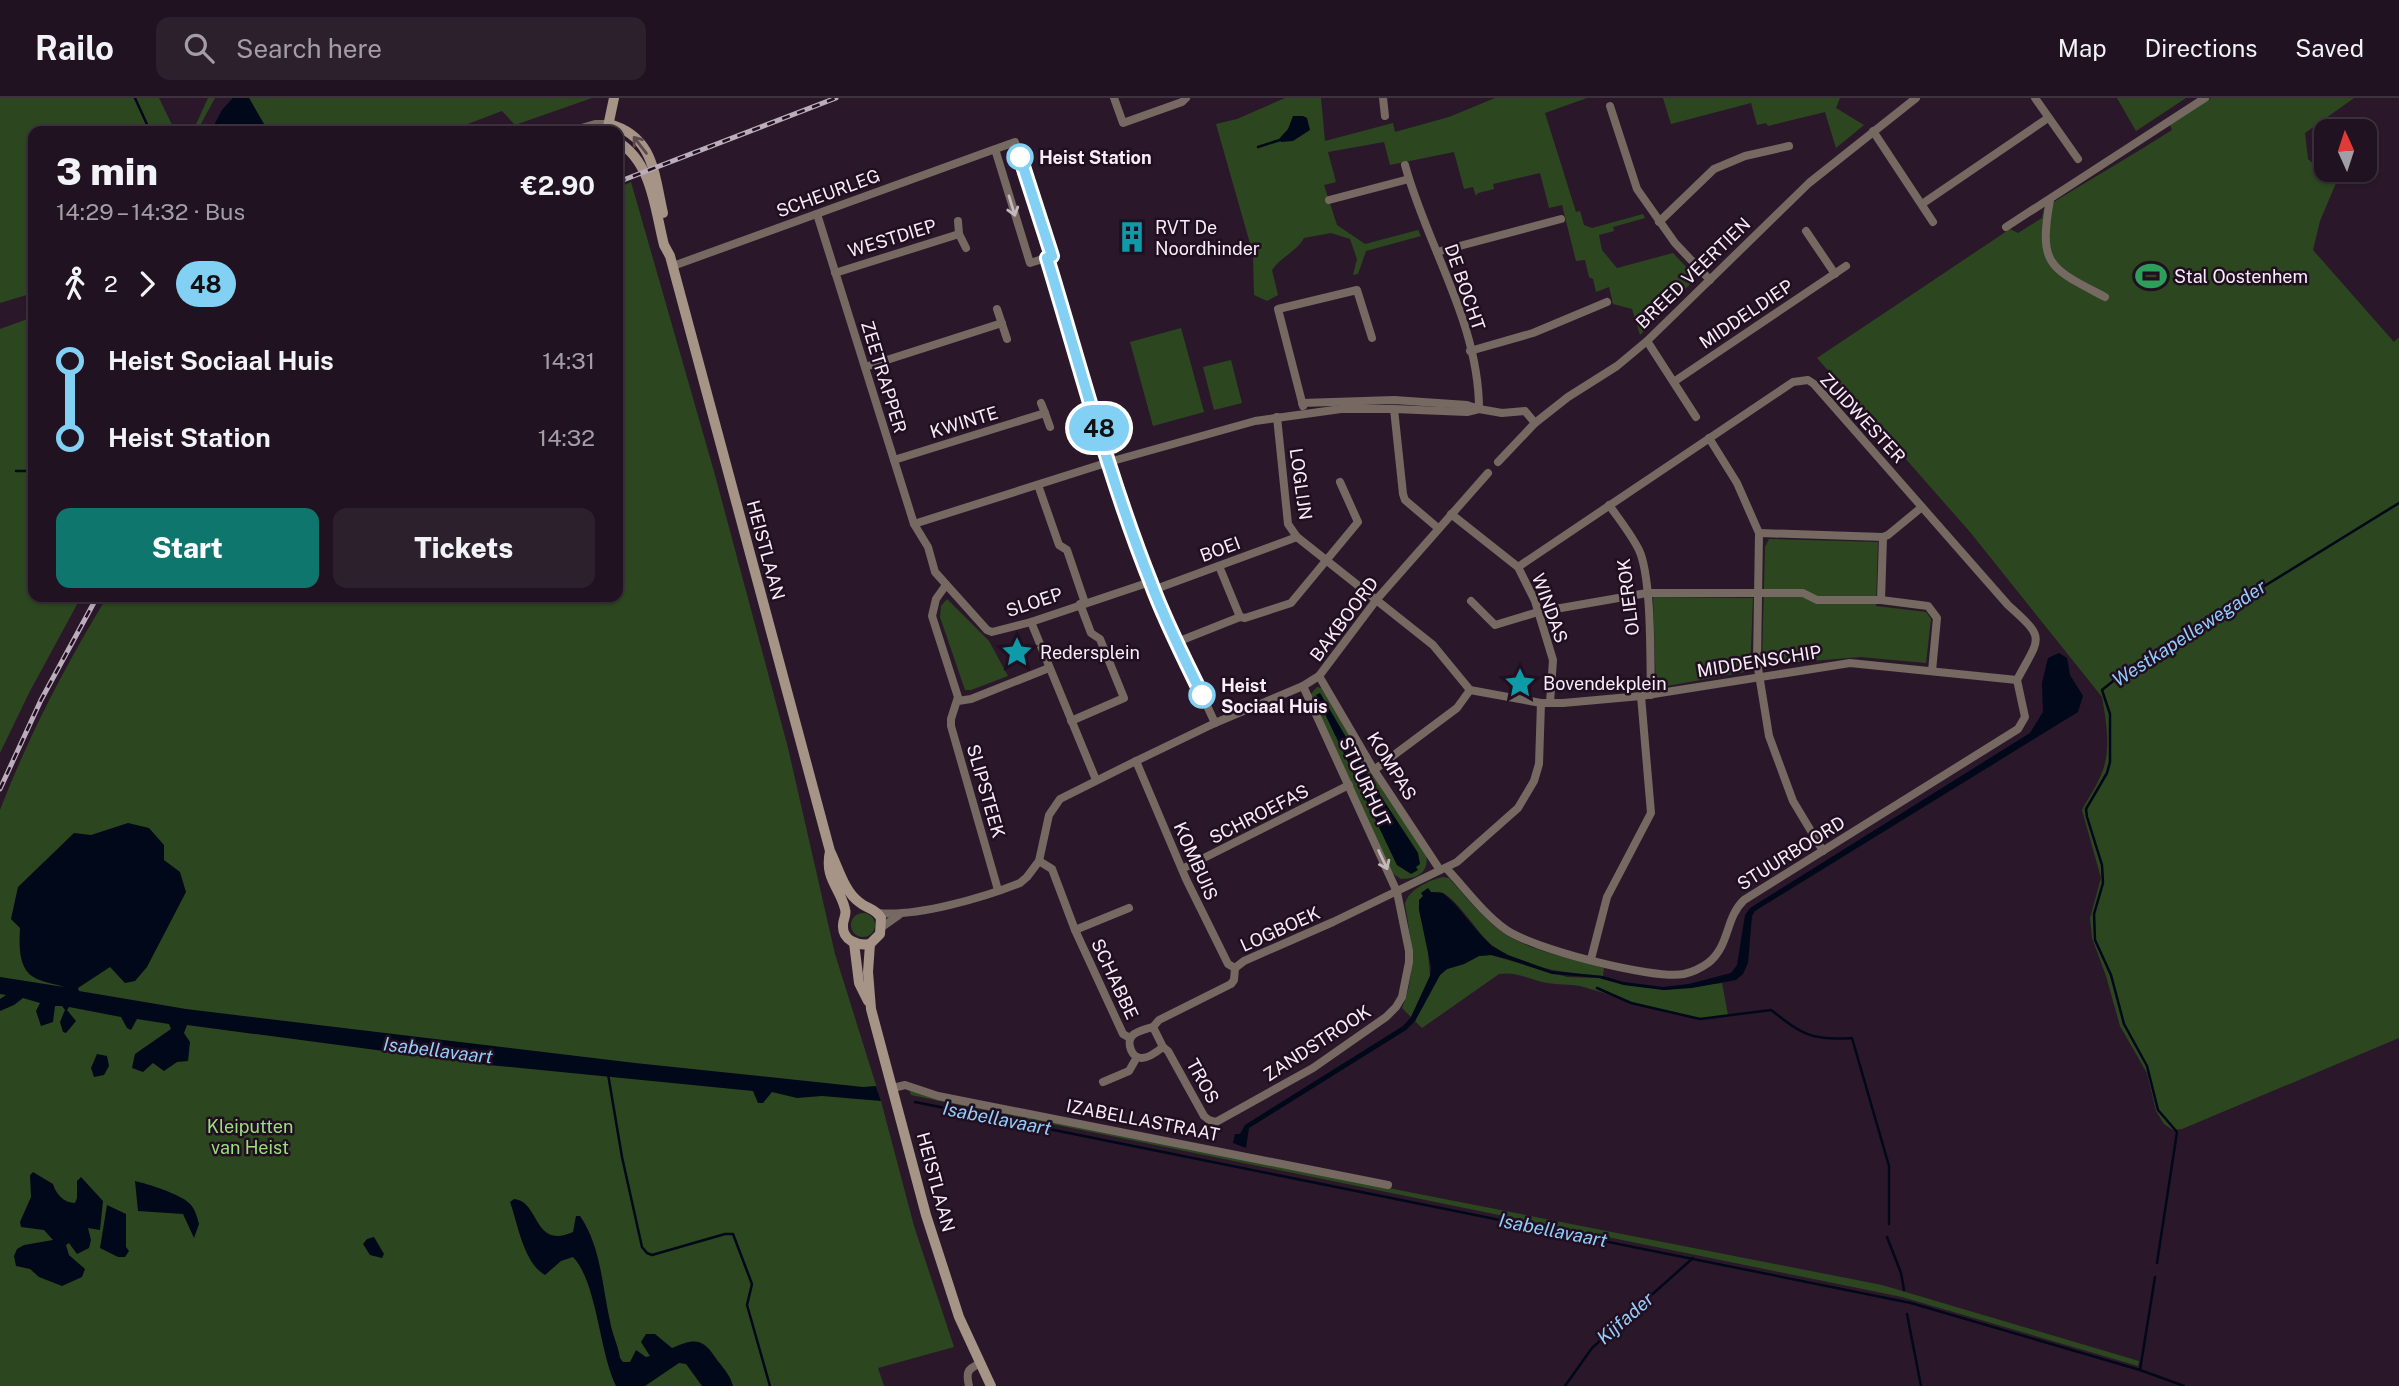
<!DOCTYPE html>
<meta charset="utf-8">
<style>
body{margin:0;font-family:"Public Sans",sans-serif;background:#2d202d;color:#f1f3f6;height:100vh;display:flex;flex-direction:column;font-size:26px;white-space:nowrap}
*{box-sizing:border-box;margin:0}
p{font-size:23px;color:#a29ea5}
.icon{flex:none;width:38px;height:38px;fill:none;stroke:currentColor;stroke-width:2;stroke-linecap:round;stroke-linejoin:round}
.map{position:relative;flex:1;overflow:hidden}
.panel{position:absolute;left:28px;top:28px;width:595px;height:476px;display:flex;flex-direction:column;background:#201220;border-radius:14px;box-shadow:0 2px 5px #0004,0 0 0 2px #3d323e}
.panel>*{flex:none}
.badge{padding:0 14px;border-radius:23px;font-size:24px;line-height:46px}
.needle{width:46px;rotate:357deg}
.controls{position:absolute;left:2314px;top:21px;display:grid;gap:14px}
.controls a{display:grid;place-items:center;width:63px;height:63px;border-radius:14px;background:#201220;box-shadow:0 2px 5px #0004,0 0 0 2px #3d323e;font-size:35px}
.map>.badge{position:absolute;translate:-50% -50%;box-shadow:0 0 0 4px #fff}
.legs{display:flex;align-items:center;gap:10px;height:77px;padding:0 28px;font-size:23px}
.legs p{margin-inline-start:auto}
.headline{display:flex;align-items:center;justify-content:space-between;height:119px;padding:0 28px}
h1{font-size:38px;font-weight:800;line-height:52px}
.primary-button{display:flex;gap:14px;margin-top:auto;padding:14px 28px}
.primary-button a{flex:1;height:80px;border-radius:14px;background:#0f766e;color:#fff;font-size:28px;font-weight:800;line-height:80px;text-align:center}
.primary-button a+a{background:#2d202d;color:#f1f3f6}
ul{padding:0 28px;list-style:none}
li{display:flex;align-items:center;gap:24px;height:77px;font-size:26px}
li i{display:grid;place-items:center;width:10px;height:100%;margin:0 9px;background:currentColor}
li i::after{content:'';width:18px;height:18px;margin:-9px;border:5px solid;border-radius:50%;background:#201220}
li p{margin-inline-start:auto}
li:first-child i{background:linear-gradient(#0000 50%,currentColor 0)}
li:last-child i{background:linear-gradient(currentColor 50%,#0000 0)}
header{display:flex;align-items:center;gap:42px;box-sizing:border-box;height:98px;padding:0 35px;background:#201220;border-bottom:2px solid #3d323e}
header strong{font-size:33px}
nav{display:flex;gap:38px;margin-inline-start:auto;font-size:24px}
.search{width:490px;height:63px;background:#2d202d;display:flex;align-items:center;gap:18px;box-sizing:border-box;padding:0 24px;border-radius:14px;color:#a29ea5;font-size:26px}
.map>svg:first-child{display:block}
.green{fill:#2c471f;fill-rule:evenodd}
.water{fill:#000819}
.lines{fill:none;stroke-linecap:round;stroke-linejoin:round}
.stream{stroke:#000819;stroke-width:2.5}
.minor{stroke:#756962;stroke-width:8}
.secondary{stroke:#a69487;stroke-width:10}
.rail-casing{stroke:#bbadbb;stroke-width:5}
.rail{stroke:#200f20;stroke-width:2.5;stroke-dasharray:8;stroke-linecap:butt}
.oneway{stroke:#5c4b4e}
.oneway2{stroke:#c4b8bc}
.line-1-casing{stroke:#fff;stroke-width:16}
.line-1{stroke:#83d0f5;stroke-width:10}
.stop-1-dot{fill:#fff;stroke:#83d0f5;stroke-width:3.5}
.labels{text-anchor:middle;dominant-baseline:central;stroke-width:5;stroke-linejoin:round;paint-order:stroke}
.stop-label{font-size:18px;font-weight:bold;fill:#f8ecf8;stroke:#200f20;text-anchor:start}
.street-label{font-size:18px;fill:#f8ecf8;stroke:#200f20}
.poi-label{font-size:18px;fill:#f8ecf8;stroke:#200f20;text-anchor:start}
.park-label{font-size:18px;fill:#9bdf7c;stroke:#200f20}
.water-label{font-size:19px;font-style:italic;fill:#93cdfb;stroke:#200f20}
</style>
<header>
<strong>Railo</strong>
<div class="search"><svg class="icon" aria-label="search" viewBox="0 0 24 24"><circle cx="10" cy="10" r="6"/><path d="M15 15l6 6"/></svg>Search here</div>
<nav><a>Map</a><a>Directions</a><a>Saved</a></nav>
</header>
<div class="map">
<svg width="2399" height="1288" viewBox="0 0 2399 1288">
<rect width="100%" height="100%" fill="#2a182a"/>
<g class="green">
<path d="M0,0h159l16,33h-142v162l-33,10z"/>
<path d="M208,0h7l-18,33h-4z"/>
<path d="M249,0h343l-77,27 -13,-14 -53,20h-181z"/>
<path d="M1285,0h36l4,43 68,-18 2,9 54,-15 46,-19h92l-42,15 31,99 4,-1 4,14 8,3 51,-14 2,4 -32,9 1,4 -15,4 3,15 15,18 56,-15 17,18 3,10 -53,54 -8,-26 -19,-5 -4,-17 -13,5 -3,-13 -4,-2 -4,-17 -9,1 -14,-56 -13,3 -9,-35 -47,11 1,5 -16,4 -2,3 -3,-9 -9,2 -10,-37 -64,13 -6,-23 -56,10 8,30 -12,3 13,40 28,19 53,-14 3,6 -55,15 -8,23 -5,1 4,-16 -7,-20 -19,-6 -27,5c-8,14 -23,19 -32,32l6,25 -11,6 -13,-6 -1,-41 -37,-130 21,-5z"/>
<path d="M1663,0h177l-4,10 28,17 -28,23 -11,-36 -57,14 -2,-3 -9,2 -6,-22 -80,21z"/>
<path d="M2117,0h69l-50,33z"/>
<path d="M2211,0h143l-49,35 3,26 28,24 -16,38 -7,29 81,92 4,-4 1,1v699l-217,91 -9,1 -9,-6 -8,-13 -9,-38 -27,-47 -14,-50 -14,-38 -2,-20 11,-40 -19,-68c7,-13 16,-26 21,-40 8,-23 3,-50 -1,-73l-132,-165 -153,-174 193,-129 8,4 24,-15 2,-10c43,-27 86,-51 128,-78l-2,-5z"/>
<path d="M631,84l84,293 73,273 47,206 46,147 33,125 40,121 -76,21 6,18h-884v-576c29,-75 65,-144 107,-213h511v-409z"/>
<path d="M33,219v280h48l-52,96 -29,60v-424z"/>
<path d="M1181,230l23,84 -51,14 -23,-84z"/>
<path d="M1231,262l11,43 -28,7 -11,-43z"/>
<path d="M1769,441l109,3 -2,64 50,6 5,7 -5,44 -65,-6 -97,8 -2,-3 3,-115z"/>
<path d="M1653,499l100,1 -3,73 -94,17z"/>
<path d="M947,501l42,42 19,35 -37,14h-6l-25,-73 1,-11z"/>
<path d="M1317,589l5,1 64,108 40,57c4,19 -8,26 -25,26l-9,-6 -82,-178zM1320,595l60,102 38,58 -2,14 -7,4 -12,-6 -80,-169z"/>
<path d="M1443,779l6,1c17,19 33,39 53,54 29,20 69,26 102,36l-1,8c-37,-3 -78,-7 -110,-30 -15,-11 -38,-52 -54,-54 -5,-1 -11,3 -16,5l7,79 -19,41 -9,-9c15,-35 9,-68 3,-104 3,-14 24,-24 38,-27z"/>
<circle cx="863" cy="827" r="12"/>
<path d="M1491,857l76,22 32,1 25,7 40,5 58,-7 6,32c-37,13 -109,-19 -148,-29 -11,-2 -22,-1 -33,-3 -16,-3 -31,-12 -48,-9l-77,54 -7,-7 25,-46 7,-6 17,-5 15,-8z"/>
<path d="M909,992l367,76 606,119 257,76 -1,5 -236,-69 -958,-195 -33,-7z"/>
</g>
<g class="water">
<path d="M233,0h16l19,33h-57l11,-21z"/>
<path d="M1293,18h10l4,2 3,12 -17,11 -12,1 -2,-3 9,-10z"/>
<path d="M2059,555l8,5 3,17 13,21 -5,16 -323,199 -3,5 -4,47 -5,11 -7,6 -44,8 -28,2 -40,-5 -25,-7 -47,-4 -45,-15 -16,-4 -12,1 -15,8 -17,5 -7,6 -25,46 -9,9 -157,98 -3,20 -13,-5 2,-9h5l5,-9 158,-99 8,-9 19,-41 1,-9 -12,-57v-10l4,-4 -2,-3 7,-5 3,4 12,1 12,11 25,30 12,12 16,9 44,16 51,5 21,6 39,5 26,-3 42,-11 6,-8 8,-50 5,-7 280,-175 13,-21 -1,-29 6,-25z"/>
<path d="M1320,595l60,102 38,58 2,11 -4,3 2,3 -7,4 -14,-9 -81,-170z"/>
<path d="M128,725l21,5 15,17v15l16,12 6,20 -39,75 -12,14 -10,2 -15,-16 -32,21 1,3 107,18 449,54 228,24 13,-1 5,15 -59,-5 -25,2 -25,-6 -9,11h-5l-5,-12 -264,-26 -302,-40 -3,8 6,9 -2,19 -11,1 -13,9 -11,-8 -10,9 -11,-4 3,-14 36,-25 -2,-5 -32,-5 -6,11 -4,-2 -6,-11 -52,-10 -2,3 9,11 -10,12 -3,-1 -3,-10 5,-12 -3,-4h-7l-2,16 -12,4 -5,-15 4,-8 -17,-5 -9,7 -14,6v-12l6,-4 -6,-1v-17l64,10c-8,-3 -18,-4 -27,-8 -19,-8 -18,-33 -17,-51l-9,-9 7,-32 56,-54 17,2z"/>
<path d="M97,956l10,2 2,10 -5,9 -10,2 -3,-9z"/>
<path d="M33,1074l20,12c3,10 11,19 22,19l2,-5v-17l4,-4 22,24 -3,29 -12,-2 3,12 -2,8 -12,6 -8,-11 -3,2 3,10 16,14 -3,8 -20,9 -23,-9 -9,-8 -14,-3 -2,-10 3,-7 7,-4 29,-5 -9,-10 -23,-3 -1,-5 11,-25 -1,-22z"/>
<path d="M135,1083c13,3 45,13 54,22 6,5 8,14 10,21l-5,14 -11,-24 -45,-3z"/>
<path d="M514,1101c26,2 19,51 59,33l3,-16h4c21,30 22,70 30,105 2,13 8,24 10,37l3,4h7l6,-12 10,7 4,-1 -9,-14 5,-8h9l17,14c21,-9 30,-11 43,9 7,10 15,17 18,29h-31l-16,-22 -7,-1 -34,23h-29c-17,-35 -19,-104 -43,-129l-12,4 -16,14c-22,-13 -27,-51 -35,-73z"/>
<path d="M107,1107l19,9v33l3,4 -4,6h-7l-18,-9z"/>
<path d="M374,1139l10,17 -2,4 -12,-3 -7,-11 4,-5z"/>
</g>
<g class="lines">
<g class="stream">
<path d="M135,0l15,33"/>
<path d="M534,33l3,-1"/>
<path d="M1258,49l22,-7"/>
<path d="M16,373h17"/>
<path d="M1597,890l34,15 69,16 71,-9c31,24 40,31 81,28l37,128v58"/>
<path d="M608,976l14,83 20,90 5,6 5,2 73,-21h8l19,50 -5,21 23,81"/>
<path d="M915,1004l996,201 229,67 44,16"/>
<path d="M1887,1139l14,36 3,17"/>
<path d="M2157,1165l20,-131 -19,-22 -11,-44 -23,-42 -13,-49 -16,-35 -1,-26 9,-31 -1,-18 -15,-48 -1,-8 21,-36 3,-11v-48l-8,-24 30,-24 55,-36 45,-24 167,-103"/>
<path d="M1907,1216l14,72"/>
<path d="M2140,1272l15,-93"/>
<path d="M1565,1288l27,-38 101,-90"/>
</g>
<g class="minor">
<path d="M1114,0l9,25 59,-21 4,-4"/>
<path d="M1383,0l2,18"/>
<path d="M2035,0l43,61"/>
<path d="M1610,8l27,83 38,54 35,37"/>
<path d="M571,33l24,-7h14"/>
<path d="M1873,33l60,91"/>
<path d="M1329,102l80,-21"/>
<path d="M2050,102c-12,66 0,68 55,97"/>
<path d="M1922,106l126,-86"/>
<path d="M817,116l97,310 14,23 7,25 52,58 5,2 39,-10 119,-40"/>
<path d="M958,123l1,13 7,14"/>
<path d="M1659,124l55,-53 31,-13 44,-10"/>
<path d="M2006,129l199,-129"/>
<path d="M1806,133l29,43"/>
<path d="M1437,154l124,-33"/>
<path d="M673,168l314,-114 28,-10 37,114 -22,7 -35,-114"/>
<path d="M835,175l124,-39"/>
<path d="M997,211l10,30"/>
<path d="M1647,243l49,76"/>
<path d="M1470,253l63,-18 74,-31"/>
<path d="M1076,256l74,228 65,141"/>
<path d="M865,269l137,-44"/>
<path d="M1675,283l171,-115"/>
<path d="M1302,305l92,-3 73,5 12,4c0,-86 -52,-163 -74,-244"/>
<path d="M1303,308l-25,-97 79,-19 15,48"/>
<path d="M1394,311l9,85 2,6 33,28"/>
<path d="M1045,315l5,14"/>
<path d="M1277,319l11,107 9,13 136,108 37,45 71,13h22l78,-7 209,-33 167,17"/>
<path d="M1709,340l28,45 22,50 -2,129 12,74 24,65 30,50"/>
<path d="M894,362l151,-47 -4,-10"/>
<path d="M1498,364l37,-39 33,-26 49,-31 30,-25 162,-158 107,-85"/>
<path d="M1038,387l21,60 8,5 18,53"/>
<path d="M1609,407c10,14 22,29 30,45 13,28 11,110 12,145"/>
<path d="M1451,416l67,53 17,34 18,59 -3,43"/>
<path d="M914,426l195,-62 146,-41 86,-12h53l73,3 12,-3 23,4 23,-2 10,12"/>
<path d="M1759,435l124,4 5,-2 34,-28"/>
<path d="M1219,468l21,51"/>
<path d="M1518,469l275,-185 15,-2 6,4 194,221c39,35 32,31 9,75"/>
<path d="M946,487l-10,14 -4,17 26,81 -7,22v7l47,164"/>
<path d="M1153,492l144,-53"/>
<path d="M1881,502l2,-63"/>
<path d="M1471,503l24,24 43,-13 109,-19h156l14,7h64l47,6 9,12 -5,53"/>
<path d="M1031,524l65,158"/>
<path d="M1177,544l63,-25 5,1 46,-15 67,-81 -18,-40"/>
<path d="M1319,578l55,94 66,100"/>
<path d="M958,603l13,-2 78,-31"/>
<path d="M1071,623l53,-23 -24,-59 -9,-6 -11,-29"/>
<path d="M1136,663l50,118 42,85 7,4"/>
<path d="M1374,672l83,-62 13,-18"/>
<path d="M1039,763l13,8 23,61 48,104 7,4"/>
<path d="M1446,770c19,20 36,44 59,61 25,19 148,51 179,45 9,-2 17,-6 24,-11 22,-17 17,-45 36,-63l274,-171 7,-12 -8,-37"/>
<path d="M1182,771l167,-84"/>
<path d="M878,815c38,4 105,-15 142,-30l7,-6 12,-16 10,-46 11,-16 76,-38 79,-38 88,-37 16,-10 58,-77 111,-126"/>
<path d="M882,829l17,-12"/>
<path d="M1075,832l54,-22"/>
<path d="M1591,861l16,-62 44,-84 -10,-117"/>
<path d="M1153,929l6,-7 72,-36 3,-4 1,-12 9,-7 89,-39 124,-60 61,-54 16,-27 5,-17 2,-61"/>
<path d="M1153,929l10,20c-5,4 -14,11 -21,11 -10,1 -16,-15 -10,-22 4,-5 14,-7 21,-9z"/>
<path d="M1163,949l5,4 36,65 5,4 7,2 97,-54 73,-51 10,-10 6,-10 7,-35v-11l-12,-59 -94,-206"/>
<path d="M1103,984l26,-11 8,-14"/>
<path d="M893,990l12,-3 33,11 450,89"/>
<path d="M969,1288c-3,-13 -2,-17 10,-22"/>
</g>
<g class="secondary">
<path d="M609,26c45,12 45,50 54,89"/>
<path d="M607,33l7,-33"/>
<path d="M618,44c34,20 37,68 46,103l6,11 160,595c8,16 14,40 29,51 8,7 16,6 22,16l-1,16 -10,10c-13,2 -28,-4 -27,-19 0,-6 4,-10 2,-16 -5,-22 -21,-30 -15,-58"/>
<path d="M854,845l5,40 9,18"/>
<path d="M870,846l-2,28 3,37 55,206 33,102 32,69"/>
</g>
<defs>
<g id="rail">
<path d="M618,84l218,-84"/>
<path d="M0,691l41,-89 56,-103"/>
</g>
</defs>
<use href="#rail" class="rail-casing"/>
<use href="#rail" class="rail"/>
</g>
<defs><path id="oneway-shaft" d="M-6 0H5M1.5-3L5.5 0L1.5 3" fill="none" stroke-width="1.6" stroke-linecap="round" stroke-linejoin="round" transform="scale(1.75)"/></defs>
<use class="oneway" href="#oneway-shaft" transform="translate(640 47) rotate(-128)"/>
<g class="oneway2">
<use href="#oneway-shaft" transform="translate(1012 108) rotate(73)"/>
<use href="#oneway-shaft" transform="translate(1383 762) rotate(65)"/>
</g>
<g class="lines">
<defs>
<path id="line-1" d="M1020,59l32,99 -5,2c33,108 62,220 104,325 14,38 33,75 51,112"/>
</defs>
<use href="#line-1" class="line-1-casing"/>
<use href="#line-1" class="line-1"/>
</g>
<defs>
<symbol id="building-bare" viewBox="-9 -9 18 18"><path d="M-4-6H4V6H1V3H-1V6H-4ZM-2.5-4.3h1.7v1.8h-1.7ZM.8-4.3h1.7v1.8H.8ZM-2.5-1h1.7V.8h-1.7ZM.8-1h1.7V.8H.8Z" fill="#0f9aa8" stroke="#200f20" stroke-width="2.5" paint-order="stroke"/></symbol>
<symbol id="stadium-bare" viewBox="-9 -9 18 18"><path d="M0-5a6.5 5 0 1 0 0 10a6.5 5 0 1 0 0-10ZM-3.5-1.8h7v3.6h-7Z" fill="#2e9e5b" stroke="#200f20" stroke-width="2.5" paint-order="stroke"/></symbol>
<symbol id="sight-bare" viewBox="-9 -9 18 18"><path d="M0-6L1.8-2.2L6-1.7L2.9 1.2L3.7 5.4L0 3.3L-3.7 5.4L-2.9 1.2L-6-1.7L-1.8-2.2Z" fill="#0f9aa8" stroke="#200f20" stroke-width="2.5" paint-order="stroke"/></symbol>
</defs>
<g fill-rule="evenodd">
<use href="#building-bare" x="1110" y="117" width="44" height="44"/>
<use href="#stadium-bare" x="2129" y="156" width="44" height="44"/>
<use href="#sight-bare" x="995" y="532" width="44" height="44"/>
<use href="#sight-bare" x="1498" y="563" width="44" height="44"/>
</g>
<g class="stop-1-dot">
<circle cx="1020" cy="59" r="12"/>
<circle cx="1202" cy="597" r="12"/>
</g>
<g class="labels">
<g class="stop-label">
<text x="1039" y="59">Heist Station</text>
<text x="1221" y="587">Heist<tspan x="1221" dy="21">Sociaal Huis</tspan></text>
</g>
<g class="street-label">
<text transform="translate(828 95) rotate(-20)">SCHEURLEG</text>
<text transform="translate(892 140) rotate(-17)">WESTDIEP</text>
<text transform="translate(1693 175) rotate(-44)">BREED VEERTIEN</text>
<text transform="translate(1465 189) rotate(71)">DE BOCHT</text>
<text transform="translate(1746 216) rotate(-34)">MIDDELDIEP</text>
<text transform="translate(884 279) rotate(73)">ZEETRAPPER</text>
<text transform="translate(1863 320) rotate(47)">ZUIDWESTER</text>
<text transform="translate(964 324) rotate(-17)">KWINTE</text>
<text transform="translate(1301 386) rotate(82)">LOGLIJN</text>
<text transform="translate(1220 451) rotate(-20)">BOEI</text>
<text transform="translate(766 452) rotate(75)">HEISTLAAN</text>
<text transform="translate(1628 499) rotate(-97)">OLIEROK</text>
<text transform="translate(1034 504) rotate(-18)">SLOEP</text>
<text transform="translate(1550 510) rotate(70)">WINDAS</text>
<text transform="translate(1344 521) rotate(-53)">BAKBOORD</text>
<text transform="translate(1759 563) rotate(-9)">MIDDENSCHIP</text>
<text transform="translate(1392 668) rotate(58)">KOMPAS</text>
<text transform="translate(1365 684) rotate(65)">STUURHUT</text>
<text transform="translate(986 693) rotate(74)">SLIPSTEEK</text>
<text transform="translate(1259 716) rotate(-27)">SCHROEFAS</text>
<text transform="translate(1791 755) rotate(-32)">STUURBOORD</text>
<text transform="translate(1196 763) rotate(66)">KOMBUIS</text>
<text transform="translate(1280 831) rotate(-24)">LOGBOEK</text>
<text transform="translate(1115 881) rotate(65)">SCHABBE</text>
<text transform="translate(1317 945) rotate(-33)">ZANDSTROOK</text>
<text transform="translate(1203 983) rotate(61)">TROS</text>
<text transform="translate(1143 1022) rotate(11)">IZABELLASTRAAT</text>
<text transform="translate(936 1084) rotate(75)">HEISTLAAN</text>
</g>
<g class="poi-label">
<text x="1155" y="129">RVT De<tspan x="1155" dy="21">Noordhinder</tspan></text>
<text x="2174" y="178">Stal Oostenhem</text>
<text x="1040" y="554">Redersplein</text>
<text x="1543" y="585">Bovendekplein</text>
</g>
<g class="park-label">
<text x="250" y="1028">Kleiputten<tspan x="250" dy="21">van Heist</tspan></text>
</g>
<g class="water-label">
<text transform="translate(2189 535) rotate(-33)">Westkapellewegader</text>
<text transform="translate(438 952) rotate(7)">Isabellavaart</text>
<text transform="translate(997 1020) rotate(11)">Isabellavaart</text>
<text transform="translate(1553 1132) rotate(11)">Isabellavaart</text>
<text transform="translate(1625 1220) rotate(-41)">Kijfader</text>
</g>
</g>
</svg>
<div class="controls">
<a><svg class="needle" viewBox="-14 -14 28 28"><path d="M0-13l5 13h-10z" fill="#e53935"/><path d="M0 13l5-13h-10z" fill="#a29ea5"/></svg></a>
</div>
<b class="badge" style="left:1099px;top:330px;background:#83d0f5;color:#111">48</b>
<section class="panel">
<div class="headline"><div><h1>3 min</h1><p>14:29 – 14:32 · Bus</p></div><b>€2.90</b></div>
<div class="legs"><svg class="icon" aria-label="walk" viewBox="0 0 24 24"><circle cx="13" cy="4" r="2"/><path d="M13 8l-2 6 4 7M11 14l-3 7M7 12l3-4h3l4 4"/></svg>2<svg class="icon" aria-label="forward" viewBox="0 0 24 24"><path d="M9 5l7 7-7 7"/></svg><b class="badge" style="background:#83d0f5;color:#111">48</b></div>
<ul>
<li><i style="color:#83d0f5"></i><b>Heist Sociaal Huis</b><p>14:31</p></li>
<li><i style="color:#83d0f5"></i><b>Heist Station</b><p>14:32</p></li>
</ul>
<div class="primary-button"><a>Start</a><a>Tickets</a></div>
</section>
</div>
